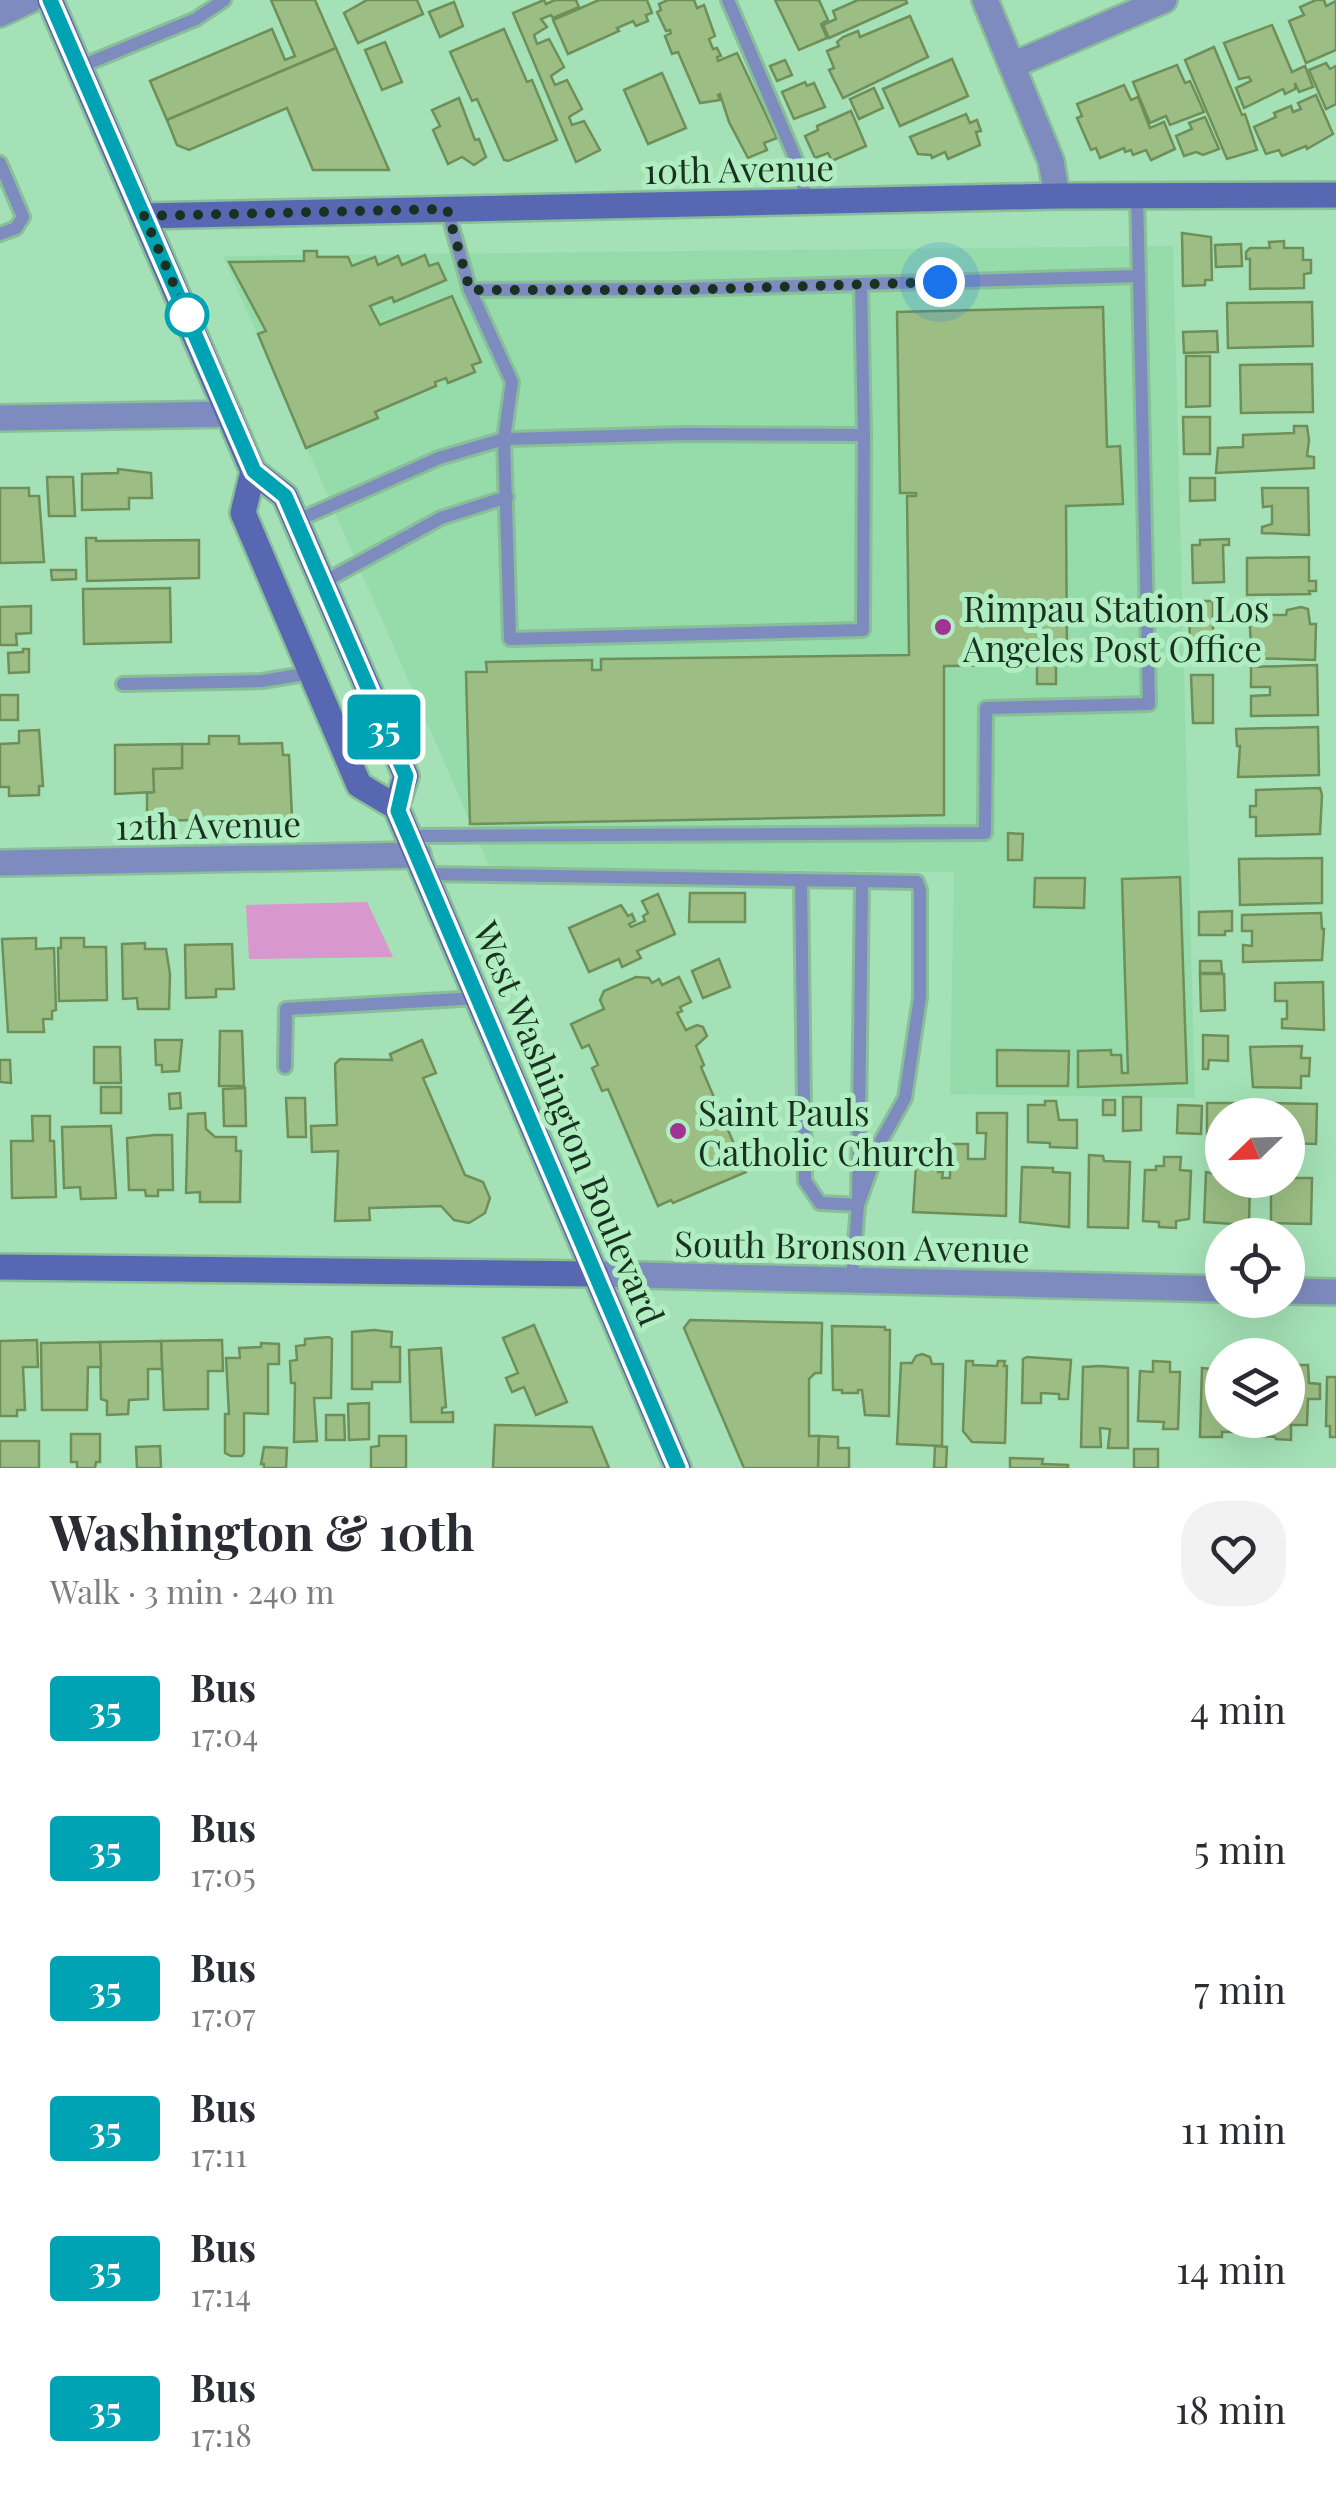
<!DOCTYPE html>
<meta charset="utf-8">
<style>
body{margin:0;font-family:"Playfair Display",serif;background:#f2f2f3;color:#2b2b33;height:100vh;display:flex;flex-direction:column;font-size:38px;white-space:nowrap}
*{box-sizing:border-box;margin:0}
p{font-size:32px;color:#7c7c81}
.icon{flex:none;width:55px;height:55px;fill:none;stroke:currentColor;stroke-width:2;stroke-linecap:round;stroke-linejoin:round}
.map{position:relative;height:1468px;overflow:hidden}
.details{display:flex;flex-direction:column;background:#fff;flex:1}
.details>*{flex:none}
.badge{padding:0 20px;border-radius:8px;font-size:35px;line-height:65px}
.needle{width:65px;rotate:247deg}
.controls{position:absolute;left:1205px;top:1098px;display:grid;gap:20px}
.controls a{display:grid;place-items:center;width:100px;height:100px;border-radius:50%;background:#fff;box-shadow:0 10px 40px #0002;font-size:50px}
.you{position:absolute;width:50px;height:50px;margin:-25px;border:8px solid #fff;border-radius:50%;background:#1a73e8;box-shadow:0 0 0 15px #1a73e833}
.map>.badge{position:absolute;translate:-50% -50%;box-shadow:0 0 0 5px #fff}
.round{display:grid;place-items:center;flex:none;width:105px;height:105px;border-radius:40px;background:#f2f2f3}
.headline{display:flex;align-items:center;justify-content:space-between;height:170px;padding:0 50px}
h1{font-size:48px;font-weight:700;line-height:75px}
ul{padding:0;list-style:none}
li{display:flex;align-items:center;gap:30px;height:140px;padding:0 50px}
li div{flex:1}
li b{display:block;font-size:38px}
li em{font-style:normal}
li .badge{min-width:110px;font-weight:700;text-align:center}
.map>svg:first-child{display:block}
.built{fill:#96dbaa}
.green{fill:#d998cd}
.building{fill:#9cbe85;stroke:#6f8f59;stroke-width:2.5}
.lines{fill:none;stroke-linecap:round;stroke-linejoin:round}
.lane-casing{stroke:#88be98;stroke-width:18}
.street-casing{stroke:#88be98;stroke-width:30}
.secondary-casing{stroke:#88be98;stroke-width:30}
.lane{stroke:#7e8bbe;stroke-width:12}
.street{stroke:#7e8bbe;stroke-width:25}
.secondary{stroke:#5867b2;stroke-width:25}
.line-casing{stroke:#fff;stroke-width:22}
.line{stroke:#00a3b4;stroke-width:15}
.walk{stroke:#183120;stroke-width:10;stroke-dasharray:0 18}
.stop-dot{fill:#fff;stroke:#00a3b4;stroke-width:5}
.poi-dot{fill:#a13493;stroke:#b0eec2;stroke-width:4}
.labels{text-anchor:middle;dominant-baseline:central;stroke-width:10;stroke-linejoin:round;paint-order:stroke}
.street-label{font-size:35px;fill:#183120;stroke:#b0eec2}
.poi-label{font-size:35px;fill:#183120;stroke:#b0eec2;text-anchor:start}
</style>
<div class="map">
<svg width="1336" height="1468" viewBox="0 0 1336 1468">
<rect width="100%" height="100%" fill="#a4e1b6"/>
<path class="built" d="M1173,246l22,852 -245,-4 4,-222 -464,-5 -267,-611z"/>
<path class="green" d="M367,902l26,55 -144,2 -3,-54z"/>
<g class="building">
<path d="M271,0h44l21,48 -169,72 -17,-39 122,-52 13,31 10,-4z"/>
<path d="M417,0l6,14 -65,29 -14,-30 23,-13z"/>
<path d="M544,0l2,4 9,-4h21l3,7 -26,11 -2,-3 -10,4 6,8 -13,8 3,9 12,-5 15,28 -13,9 4,9 12,-5 15,29 -13,8 3,8 12,-4 16,29 -24,12 -63,-149z"/>
<path d="M599,0h48l5,13 -6,2 2,6 -12,5 -3,-5 -16,7 2,3 -51,23 -15,-34z"/>
<path d="M668,0h26l3,8 7,-3 11,31 -6,3 4,10 4,-1 4,8 -4,1 1,4 19,-8 40,85 -13,5 3,7 -19,8 -19,-36 -9,-28 -2,1 2,5 -20,3 -22,-51 -6,2 -7,-18 6,-3 -1,-3 -4,1 -9,-19 4,-2 -2,-6z"/>
<path d="M775,0h44l9,20 -7,4 6,14 -28,12z"/>
<path d="M858,0h48l1,3 -78,35 -6,-13 13,-6 -3,-8z"/>
<path d="M1316,0h8l2,6 10,-5v49l-30,13 -17,-42 15,-6 -4,-8z"/>
<path d="M454,2l9,24 -23,11 -11,-25z"/>
<path d="M910,16l18,41 -85,41 -14,-28 5,-2 -7,-17 12,-5 -2,-4 6,-5 15,-6 2,6z"/>
<path d="M1272,25l20,47 13,-6 8,21 -14,5 -4,-9v6l-10,5 -2,-5 -39,19 -8,-20 15,-7 -2,-4 -10,2 -15,-36z"/>
<path d="M504,29l23,53 5,-2 25,60 -49,21 -4,-1 -27,-61 -5,2 -22,-49z"/>
<path d="M385,42l17,40 -20,8 -17,-40z"/>
<path d="M1214,47l28,68 3,-1 12,36 -30,9 -42,-99z"/>
<path d="M336,48l53,122h-76l-26,-62 -98,42 -12,-5 -10,-25z"/>
<path d="M952,59l16,37 -68,30 -17,-37z"/>
<path d="M785,60l7,15 -15,6 -7,-15z"/>
<path d="M1326,63l4,6 6,-3v38l-10,5 -17,-39z"/>
<path d="M1177,65l8,18 5,-2 14,31 -34,13 -4,-9 -16,7 -17,-41z"/>
<path d="M662,73l24,55 -38,16 -24,-54z"/>
<path d="M805,82l2,4 7,-3 11,24 -31,12 -12,-27z"/>
<path d="M1124,85l7,15 7,-3 12,31 14,-6 11,27 -24,11 -5,-10 -13,5 -2,-5 -6,2 -1,-4 -24,10 -4,-10 -5,2 -14,-32 5,-2 -5,-12z"/>
<path d="M874,88l9,20 -24,11 -9,-20z"/>
<path d="M1316,95l17,39 -26,15 -1,-3 -24,10 -3,-6 -13,4 -12,-27 22,-10 -2,-4 17,-7 2,6 8,-3 -3,-6z"/>
<path d="M459,98l16,42 4,-1 7,18 -12,8 -12,-8 -14,7 -15,-34 7,-4 -8,-16z"/>
<path d="M851,111l15,35 -34,15 -4,-8 -13,5 -10,-22 13,-6 -1,-4z"/>
<path d="M966,114l4,9 7,-3 4,11 -5,1 4,13 -32,14 -3,-7 -13,6 -1,-3 -13,-1 -8,-17z"/>
<path d="M1205,117l14,32 -16,6 -7,-3 -12,4 -8,-20 16,-7 -3,-6z"/>
<path d="M1182,233l29,4 1,43h-7v5l-22,1z"/>
<path d="M1284,241v7h19v12h8v13l-7,1v14l-54,1v-30h-4v-7l4,-4h20l-1,-6z"/>
<path d="M1241,244l1,22 -26,1 -1,-22z"/>
<path d="M304,251h13v6h31l4,9 23,-9 3,8 20,-9 4,9 23,-10 4,11 9,-3 8,17 -52,22 -2,-5 -22,9 10,19 72,-29 29,66 -9,3 3,7 -27,11 -2,-5 -11,4 1,4 -61,26 3,6 -72,30 -48,-114 8,-3 -37,-69 75,-1z"/>
<path d="M1312,302l1,44 -85,2 -1,-45z"/>
<path d="M1103,307l4,140 13,-1 3,58 -57,2 1,159h-11v19h-19v-19l-93,1v149l-474,9 -4,-152h21l-1,-10 106,-2v10h9v-11l308,-4 -2,-159h9v-3h-16l-3,-181z"/>
<path d="M1217,331l1,21 -34,1 -1,-21z"/>
<path d="M1186,356h24v50l-24,1z"/>
<path d="M1312,364l1,48 -72,1 -1,-48z"/>
<path d="M1183,417h27v37h-26z"/>
<path d="M1294,426h13l2,14 -2,16 7,1v11l-98,5 2,-25 25,-1v-12l51,-2z"/>
<path d="M118,469l33,4 1,25h-23v11l-47,1v-36l36,-1z"/>
<path d="M47,477h26l2,39h-26z"/>
<path d="M1190,478h25v22l-25,1z"/>
<path d="M0,488h29v8h10l5,66 -44,1z"/>
<path d="M1262,488h46l1,47 -47,-2v-6l10,-3v-18l-9,1z"/>
<path d="M86,538h10v3l103,-1v38l-112,3z"/>
<path d="M1229,539v6h-6l1,37 -31,1 -1,-38h8v-5z"/>
<path d="M1309,557v24h7v10h-7l1,3 -63,1v-37z"/>
<path d="M51,570h25v9l-24,1z"/>
<path d="M170,588l1,54 -87,2 -1,-55z"/>
<path d="M1189,601h24v45h-23z"/>
<path d="M31,606v27l-15,1 1,11h-17v-38z"/>
<path d="M1301,607l7,2 2,15h6l-1,36 -63,-2 -3,-43h37l1,-5z"/>
<path d="M23,649h6v23l-20,1 -1,-20 15,-1z"/>
<path d="M1317,665l1,50 -67,1v-20l19,-1v-8h-19v-20z"/>
<path d="M1191,675h22v48h-20z"/>
<rect x="0" y="695" width="18" height="25"/>
<path d="M1318,727l1,48 -81,2 2,-31h-3l-1,-17z"/>
<path d="M39,730l4,56h-4v9l-30,1v-9h-9v-43l19,-1v-12z"/>
<path d="M209,736h30v8l43,-1 1,12h6l3,62 -52,1v7h-49v-5l-38,1v-6l-6,1v-23l7,-1 -1,-23 29,-1v-24h27z"/>
<path d="M182,744v24l-29,1 1,23 -39,2v-49z"/>
<path d="M1320,788l2,7 -2,39 -64,2v-19h-6v-11h6v-16z"/>
<path d="M1008,833l15,1 -1,26h-14z"/>
<path d="M1322,858v45l-82,2 -1,-46z"/>
<path d="M1180,877l7,206 -109,4v-36l33,-1v5h10l1,18h6l-6,-194z"/>
<path d="M1035,878h50l-1,30 -50,-1z"/>
<path d="M690,893h55v29h-56z"/>
<path d="M658,894l17,40 -38,17 4,7 -19,9 -3,-8 -30,13 -20,-44 52,-23 7,11 4,-2 3,7 -6,3 2,3 14,-6 -2,-5 5,-3 -6,-12z"/>
<path d="M1232,911v20h-7v4h-26v-23z"/>
<path d="M1321,913l1,16h2l-2,31 -79,2v-17l9,1v-15h-10v-16z"/>
<path d="M36,938v11l18,-1 2,62 -4,1v8h-9l1,13h-36l-6,-93z"/>
<path d="M61,938h23v9h22l1,53 -48,1 -1,-53h3z"/>
<path d="M145,943v6h21l4,25 -1,35h-31l-1,-11 -14,1 -1,-55z"/>
<path d="M232,944l2,45h-18v8l-30,1 -1,-53z"/>
<path d="M719,959l11,28 -27,11 -11,-27z"/>
<path d="M1200,961h21l1,12h-22z"/>
<path d="M1200,974h24l1,36 -24,1z"/>
<path d="M636,977l13,1 3,5 7,-4 3,6 17,-8 12,25 -11,5 2,4 -5,2 9,17 11,-5 6,2 4,9 -11,10 8,19 -3,2 45,105 -73,31 -2,-3 -13,6 -50,-117 -6,2 -10,-23 6,-3 -9,-20 -7,3 -11,-24 33,-15 -4,-9 4,-9z"/>
<path d="M1323,982l1,48 -42,-2v-9h5v-18h-12v-18z"/>
<path d="M220,1031h22l2,55h-25z"/>
<path d="M1203,1035l25,1v25l-19,-1 -1,9h-5z"/>
<path d="M155,1040h27l-3,31 -17,1v-7h-6z"/>
<path d="M422,1040l14,33 -13,5 42,97 18,7 7,16 -5,15 -16,10 -15,-3 -13,-14 -72,2 1,12 -35,1 3,-70 -26,1 -1,-26 26,-1 -2,-61 5,-5 52,1 -2,-6z"/>
<path d="M1302,1046l-1,12h9l-1,18h-8v12l-48,-1 -3,-40z"/>
<path d="M94,1047h26l1,36h-27z"/>
<path d="M997,1050l72,1 -1,35h-71z"/>
<path d="M0,1060h10l1,23 -11,-1z"/>
<rect x="101" y="1087" width="20" height="26"/>
<path d="M245,1088l1,38h-22l-1,-37z"/>
<path d="M180,1093l1,15 -11,1 -1,-15z"/>
<path d="M1123,1097h18v33l-18,1z"/>
<path d="M286,1098h19l1,39h-18z"/>
<rect x="1103" y="1100" width="12" height="15"/>
<path d="M1045,1101h11l3,19h18v28l-27,-1v-4l-22,-1v-37h17z"/>
<path d="M1207,1103h50l4,12h-39v19l-15,-1z"/>
<path d="M1270,1103l47,1 -1,40 -28,-1v-28h-18z"/>
<path d="M1178,1105l24,1 -1,28 -24,-1z"/>
<path d="M205,1113l1,16 9,8h21v14h5l-1,51h-40v-10l-14,1 2,-79z"/>
<path d="M977,1113h30l-1,103 -93,-4 3,-48 22,1v7h5l-1,6h8v-34h18v15h17l1,-26h-9z"/>
<path d="M32,1116h18v25h4l2,56 -44,1 -1,-57h22z"/>
<path d="M111,1126l5,72 -35,1 -1,-12 -16,1 -2,-61z"/>
<path d="M155,1135h17l1,55h-15v6h-12l-1,-6h-16l-2,-52z"/>
<path d="M1089,1155l14,1 1,5 26,1 -2,66 -40,-1z"/>
<path d="M1164,1157h17l-1,13 11,1 -2,48 -13,2v7l-17,-1v-5l-16,-1 2,-51h11v-4h8z"/>
<path d="M1022,1167l31,1v4l17,1 -1,54 -49,-5z"/>
<path d="M1220,1171l2,9h28l-1,45 -45,-3 2,-50 14,3z"/>
<path d="M1288,1178h24l-1,46 -40,-1v-43z"/>
<path d="M690,1320l132,3 -1,50h-6l-6,6v57h10l-1,32h-74l-60,-140z"/>
<path d="M534,1325l33,77 -31,13 -12,-28 -12,5 -6,-14 12,-5 -15,-35z"/>
<path d="M832,1326l53,1v3h5l-1,86 -24,-1 -3,-25h-4v3h-16v-3h-9z"/>
<path d="M374,1330l18,2 -1,15h9v35h-28v7h-20v-57z"/>
<path d="M329,1337l3,2 -1,59h-17l3,43 -23,1 1,-59h-4l-1,-22 7,-1 -1,-14 9,-1v-6z"/>
<path d="M37,1340l1,27h-15l2,43h-8v6h-17v-75z"/>
<path d="M222,1340l1,31h-15v38l-44,1 -3,-69z"/>
<path d="M161,1341l1,28h-14v30l-19,1 -1,14 -21,1v-14l-6,-2 -1,-57z"/>
<path d="M100,1342l1,25h-13l-1,43h-45l-1,-67z"/>
<path d="M261,1343l18,1v20h-11v50l-24,-1v40l-2,3h-11l-6,-3v-39h4l-3,-56h14l-1,-10 22,-1z"/>
<path d="M441,1348l5,59 -4,1v5l11,-1v10h-42l-2,-72z"/>
<path d="M922,1354l8,3 2,7h11l-1,82 -45,-2 4,-81h11l4,-7z"/>
<path d="M1027,1357l44,3 -3,39h-9v-5l-18,-1v10h-19l1,-44z"/>
<path d="M966,1361h7v4l24,1 1,-5h7l-1,5h3l-2,77 -33,-1 -9,-11z"/>
<path d="M1153,1361l17,1v10h10l-2,57h-15l1,-7 -26,-1 2,-50 13,1z"/>
<path d="M1288,1365h20l1,18 11,1v15h-12l-1,26h-16v15l-15,-1 -1,-2 -12,-1 1,-16h24z"/>
<path d="M1099,1366l29,2v80h-20l2,-19 -10,-1 1,19h-20l2,-80z"/>
<path d="M1202,1368l20,2v50h19v12h-19v5h-22z"/>
<path d="M1327,1377h9v60h-6v-11h-4z"/>
<path d="M369,1403v36l-20,1 -1,-36z"/>
<path d="M326,1415h18l1,25h-19z"/>
<path d="M495,1425l97,2 17,41h-116z"/>
<path d="M71,1434h29v28h-4l-1,6h-18v-6h-6z"/>
<path d="M379,1436h27v32h-35v-21l8,-1z"/>
<path d="M819,1436l19,1v11h11v20h-31z"/>
<rect x="0" y="1441" width="39" height="27"/>
<path d="M160,1446l1,22h-24l-1,-21z"/>
<path d="M935,1446l12,1 -1,21h-12z"/>
<path d="M264,1447l23,1 -1,20h-22v-4h-3z"/>
<rect x="1134" y="1449" width="24" height="19"/>
<path d="M1010,1458l33,1 -1,5 26,1v3h-58z"/>
</g>
<g class="lines">
<defs>
<g id="lane">
<path d="M728,0l69,162 10,39"/>
<path d="M79,67l117,-48 28,-19"/>
<path d="M0,163l23,54 -7,11 -16,6"/>
<path d="M861,284l278,-8"/>
<path d="M470,290l42,92 -8,57 6,200 353,-9 1,-195"/>
<path d="M296,521l143,-63 65,-19 181,-5 179,1 -3,-151 -182,5 -209,1 -23,-81"/>
<path d="M322,583l119,-65 66,-21"/>
<path d="M123,684l139,-3 49,-8"/>
<path d="M409,836l576,-3 1,-125 163,-4 -12,-508"/>
<path d="M426,874l436,7 -4,324 -6,75"/>
<path d="M801,880l4,301 15,22 38,2 23,-64 24,-43 15,-101v-107l-3,-8 -55,-1"/>
<path d="M285,1067l1,-58 192,-11"/>
</g>
<g id="street">
<path d="M985,0l66,161 6,35"/>
<path d="M0,14l30,-14"/>
<path d="M1013,65l151,-65"/>
<path d="M0,418l229,-4"/>
<path d="M0,863l418,-8"/>
<path d="M596,1274l626,15"/>
<path d="M1288,1291l48,1"/>
</g>
<g id="secondary">
<path d="M50,0l203,471 32,25 121,280 -10,31"/>
<path d="M143,216l914,-20 279,-1"/>
<path d="M253,471l-10,42 116,272 37,22 282,661"/>
<path d="M0,1267l596,7"/>
</g>
</defs>
<use href="#lane" class="lane-casing"/>
<use href="#street" class="street-casing"/>
<use href="#secondary" class="secondary-casing"/>
<use href="#lane" class="lane"/>
<use href="#street" class="street"/>
<use href="#secondary" class="secondary"/>
</g>
<g class="lines">
<defs>
<path id="line" d="M50,0l204,471 31,25 121,280 -8,35 280,657"/>
</defs>
<use href="#line" class="line-casing"/>
<use href="#line" class="line"/>
<path class="walk" d="M187,315l-43,-99 303,-7 23,81h209l261,-8"/>
</g>
<circle class="stop-dot" cx="187" cy="315" r="20"/>
<g class="poi-dot">
<circle cx="943" cy="627" r="10"/>
<circle cx="678" cy="1131" r="10"/>
</g>
<g class="labels">
<g class="street-label">
<text transform="translate(739 168) rotate(-1)">10th Avenue</text>
<text transform="translate(208 824) rotate(-1)">12th Avenue</text>
<text transform="translate(570 1123) rotate(67)">West Washington Boulevard</text>
<text transform="translate(852 1245) rotate(1)">South Bronson Avenue</text>
</g>
<g class="poi-label">
<text x="963" y="607">Rimpau Station Los<tspan x="963" dy="40">Angeles Post Office</tspan></text>
<text x="698" y="1111">Saint Pauls<tspan x="698" dy="40">Catholic Church</tspan></text>
</g>
</g>
</svg>
<div class="controls">
<a><svg class="needle" viewBox="-14 -14 28 28"><path d="M0-13l5 13h-10z" fill="#e53935"/><path d="M0 13l5-13h-10z" fill="#7c7c81"/></svg></a>
<a><svg class="icon" aria-label="locate" viewBox="0 0 24 24"><circle cx="12" cy="12" r="6"/><path d="M12 2v4M12 18v4M2 12h4M18 12h4"/></svg></a>
<a><svg class="icon" aria-label="layers" viewBox="0 0 24 24"><path d="M12 4l9 5-9 5-9-5zM3 14l9 5 9-5"/></svg></a>
</div>
<div class="you" style="left:940px;top:282px"></div>
<b class="badge" style="left:384px;top:727px;background:#00a3b4;color:#fff">35</b>
</div>
<section class="details">
<div class="headline"><div><h1>Washington &amp; 10th</h1><p>Walk · 3 min · 240 m</p></div><a class="round"><svg class="icon" aria-label="heart" viewBox="0 0 24 24"><path d="M12 20l-8-8c-3-5 5-10 8-4 3-6 11-1 8 4z"/></svg></a></div>
<ul>
<li><span class="badge" style="background:#00a3b4;color:#fff">35</span><div><b>Bus</b><p>17:04</p></div><em>4 min</em></li>
<li><span class="badge" style="background:#00a3b4;color:#fff">35</span><div><b>Bus</b><p>17:05</p></div><em>5 min</em></li>
<li><span class="badge" style="background:#00a3b4;color:#fff">35</span><div><b>Bus</b><p>17:07</p></div><em>7 min</em></li>
<li><span class="badge" style="background:#00a3b4;color:#fff">35</span><div><b>Bus</b><p>17:11</p></div><em>11 min</em></li>
<li><span class="badge" style="background:#00a3b4;color:#fff">35</span><div><b>Bus</b><p>17:14</p></div><em>14 min</em></li>
<li><span class="badge" style="background:#00a3b4;color:#fff">35</span><div><b>Bus</b><p>17:18</p></div><em>18 min</em></li>
</ul>
</section>
